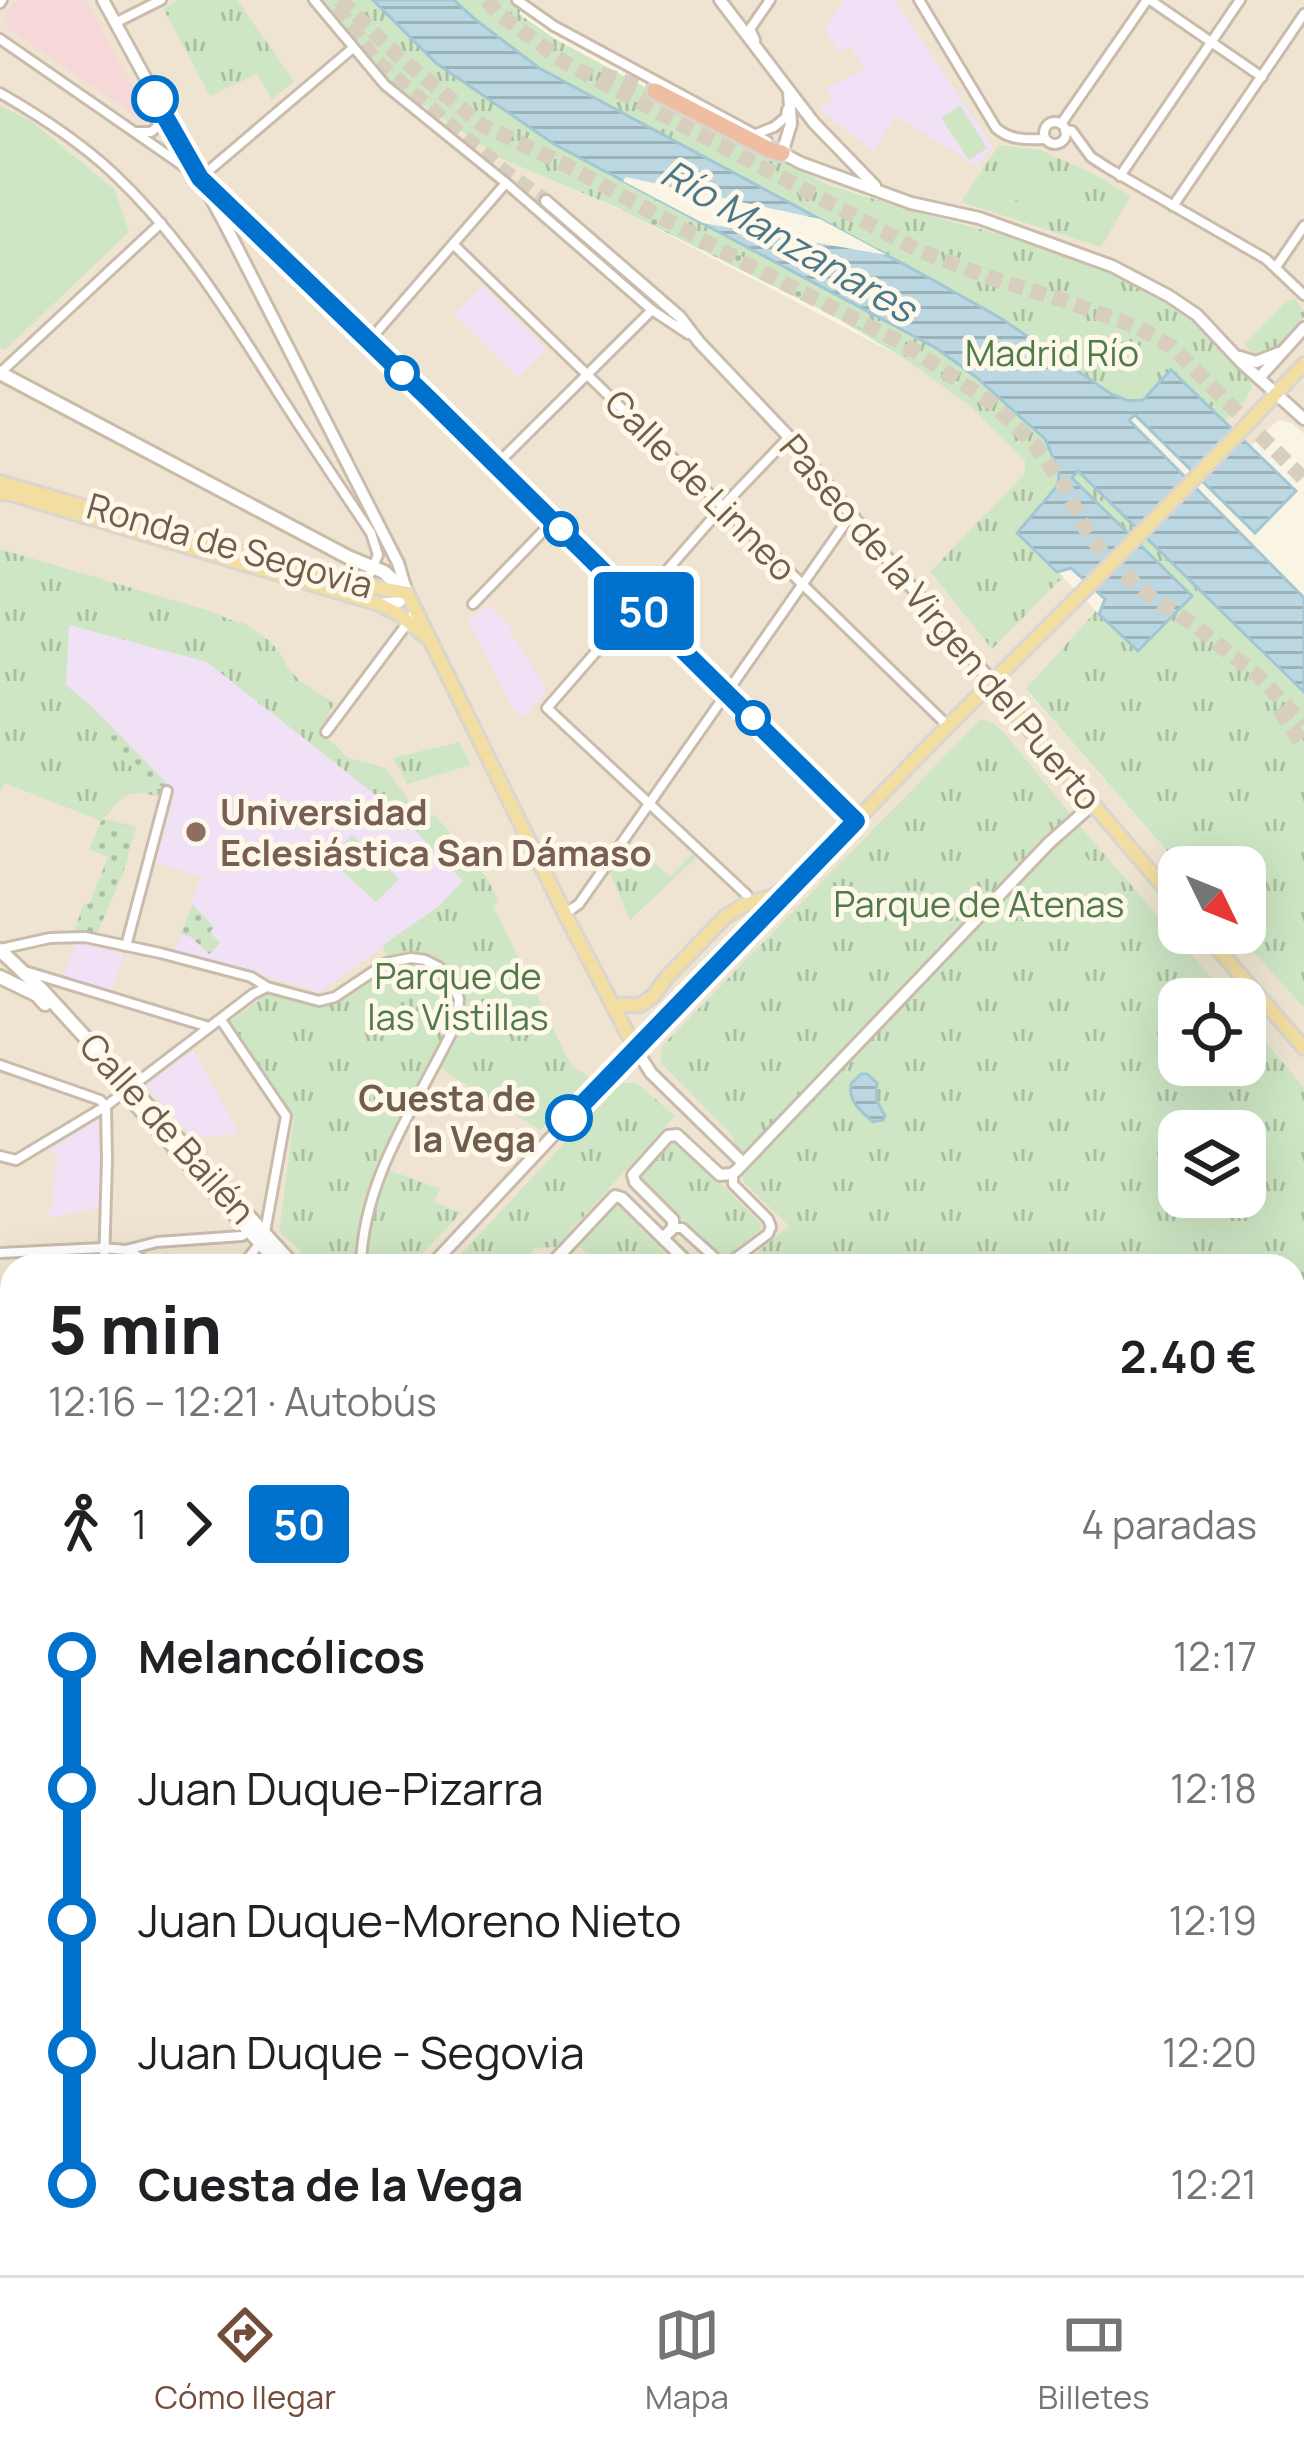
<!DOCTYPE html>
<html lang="es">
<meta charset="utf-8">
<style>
body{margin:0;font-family:Manrope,sans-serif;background:#f6f6f6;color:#202124;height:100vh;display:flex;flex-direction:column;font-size:45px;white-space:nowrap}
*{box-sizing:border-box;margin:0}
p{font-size:39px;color:#757577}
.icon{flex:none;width:66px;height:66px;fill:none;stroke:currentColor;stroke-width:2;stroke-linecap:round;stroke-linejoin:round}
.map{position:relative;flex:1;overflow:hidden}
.sheet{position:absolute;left:0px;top:1254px;width:1305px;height:1023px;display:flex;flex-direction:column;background:#fff;border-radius:36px 36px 0 0;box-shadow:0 12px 48px #0002}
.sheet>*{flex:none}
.badge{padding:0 24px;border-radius:9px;font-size:42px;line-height:78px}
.needle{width:78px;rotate:133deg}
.fabs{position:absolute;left:1158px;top:846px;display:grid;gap:24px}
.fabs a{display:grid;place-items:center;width:108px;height:108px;border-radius:24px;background:#fff;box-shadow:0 12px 48px #0002;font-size:60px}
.map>.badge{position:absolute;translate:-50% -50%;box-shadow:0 0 0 6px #fff}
.legs{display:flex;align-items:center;gap:18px;height:132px;padding:0 48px;font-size:39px}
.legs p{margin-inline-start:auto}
.headline{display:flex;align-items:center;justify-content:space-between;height:204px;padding:0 48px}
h1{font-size:66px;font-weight:800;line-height:90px}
ul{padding:0 48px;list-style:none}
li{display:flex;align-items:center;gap:42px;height:132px;font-size:45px}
li i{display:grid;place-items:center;width:18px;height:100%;margin:0 15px;background:currentColor}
li i::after{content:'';width:30px;height:30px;margin:-15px;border:9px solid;border-radius:50%;background:#fff}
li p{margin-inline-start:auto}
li:first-child i{background:linear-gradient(#0000 50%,currentColor 0)}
li:last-child i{background:linear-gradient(currentColor 50%,#0000 0)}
.dock{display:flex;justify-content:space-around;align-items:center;height:168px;border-top:3px solid #e0e0e0;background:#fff;font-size:33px;color:#757577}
.dock a{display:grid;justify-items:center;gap:6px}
.dock .active{color:#744c3a}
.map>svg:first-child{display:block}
.residential{fill:#eee4d1;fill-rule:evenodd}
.education{fill:#f1e1f6}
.medical{fill:#f7d8d9}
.grass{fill:url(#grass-tufts);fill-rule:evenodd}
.garden{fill:url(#garden-dots)}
.pitch{fill:#cee6c4}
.water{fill:url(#water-rules);stroke:#a2c6d3;stroke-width:3}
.pier{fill:#faf4e4}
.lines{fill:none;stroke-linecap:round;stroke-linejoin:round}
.tertiary-tunnel{stroke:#d8cebe;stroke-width:10;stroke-dasharray:10 5;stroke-linecap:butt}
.secondary-tunnel{stroke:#d8cebe;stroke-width:12;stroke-dasharray:12 6;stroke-linecap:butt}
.primary-tunnel{stroke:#d8cebe;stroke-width:12;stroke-dasharray:12 6;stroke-linecap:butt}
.motorway-tunnel{stroke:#d8cebe;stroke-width:15;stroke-dasharray:15 8;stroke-linecap:butt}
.minor-casing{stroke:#cabcac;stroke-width:14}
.tertiary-casing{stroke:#cabcac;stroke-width:16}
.secondary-casing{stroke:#cabba7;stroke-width:18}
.primary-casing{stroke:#dad5d0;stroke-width:18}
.motorway-casing{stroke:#dad5d0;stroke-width:21}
.minor{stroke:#fff;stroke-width:8}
.tertiary{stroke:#fff;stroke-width:10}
.secondary{stroke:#fff;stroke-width:12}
.primary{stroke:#f3dea2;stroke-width:12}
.motorway{stroke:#efbda0;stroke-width:15}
.primary-bridge-casing{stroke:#dad5d0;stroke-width:18;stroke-linecap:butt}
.primary-bridge{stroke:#f3dea2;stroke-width:12}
.line-1-casing{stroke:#fff;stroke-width:27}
.line-1{stroke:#0072ce;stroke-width:18}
.stop-1-dot{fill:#fff;stroke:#0072ce;stroke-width:6}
.education-dot{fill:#8d6e63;stroke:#fdf8ea;stroke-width:4.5}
.labels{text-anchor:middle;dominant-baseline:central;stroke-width:10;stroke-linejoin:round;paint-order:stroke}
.park-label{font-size:36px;fill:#527a48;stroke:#fdf8ea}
.street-label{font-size:36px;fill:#705d4c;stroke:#fdf8ea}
.education-label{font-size:36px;font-weight:bold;fill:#785e54;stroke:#fdf8ea;text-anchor:start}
.stop-label{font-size:36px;font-weight:bold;fill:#705d4c;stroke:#fdf8ea;text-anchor:end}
.water-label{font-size:39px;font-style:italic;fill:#4c7889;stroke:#fdf8ea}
</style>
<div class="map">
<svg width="1304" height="2275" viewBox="0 0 1304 2275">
<defs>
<pattern id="grass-tufts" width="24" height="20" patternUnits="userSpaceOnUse" patternTransform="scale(3)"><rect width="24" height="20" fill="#cee6c4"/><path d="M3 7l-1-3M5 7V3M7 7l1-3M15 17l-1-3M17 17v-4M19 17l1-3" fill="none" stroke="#acbea1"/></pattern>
<pattern id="garden-dots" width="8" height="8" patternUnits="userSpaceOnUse" patternTransform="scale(3)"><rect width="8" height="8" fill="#cee6c4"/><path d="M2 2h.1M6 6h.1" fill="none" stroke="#acbea1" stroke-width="1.8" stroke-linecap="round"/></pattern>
<pattern id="water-rules" width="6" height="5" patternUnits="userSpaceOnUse" patternTransform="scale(3)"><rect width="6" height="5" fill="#bbd8e2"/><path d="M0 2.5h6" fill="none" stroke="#9cb2b9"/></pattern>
</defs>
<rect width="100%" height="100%" fill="#faf4e4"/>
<g class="residential">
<path d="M0,0h323l71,85 106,73 121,52 282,148 68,49 55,53 -1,13 -95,100 62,75 71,-71 33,34 -70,79 155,177h-2v66h60l65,75v1267h-1304zM1179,999h66v66h-66zM1179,1131h66v66h-66zM12,1266h1281v999h-1281z"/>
<path d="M517,0h787v434l-12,-11 -14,-3 -27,26 -26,-25 26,-28 -76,-85 -22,-14 -94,-42 -235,-69 -56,-30z"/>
</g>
<g class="education">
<path d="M844,0h51l98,147 -16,19 -81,-50 -23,35 -55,-42 15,-10 -7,-11 38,-19 -14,-23 -11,6 -15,-23z"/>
<path d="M483,286l63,63 -28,28 -64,-62z"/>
<path d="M487,605l25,23 -2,3 37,60 -24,27 -10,-9 -45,-88z"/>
<path d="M68,624l139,38 190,149 67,70 -25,25 -119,86 -145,-41 26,-75 -45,-13 19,-70 -85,-88 -24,-20z"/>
<path d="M76,943l48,11 -13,38 -43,-12 -4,-7z"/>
<path d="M193,1050l8,14 38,69 -45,6 -48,-53z"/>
<path d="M98,1120l5,87 -55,11 -2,-7 10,-4 -4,-8 5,-39 -6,-11z"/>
</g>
<path class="medical" d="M16,0h70l64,117 -6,5 -138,-95 -2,-10z"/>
<g class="grass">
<path d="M179,0h58l57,81 -22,19 -15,-26 -47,22 -47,-88z"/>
<path d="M323,0h186l12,10 -2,4 36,25 269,144 79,25 125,34 79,30 68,36 26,19 50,49c5,20 -13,31 -26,45l-54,-50 -131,132 2,4 -24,25 45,45 -71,72 -62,-77 95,-99v-13l-54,-53 -68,-49 -76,-46 -202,-101 -125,-53 -106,-73z"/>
<path d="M999,145l41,5 52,23 39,23 -30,51 -140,-45z"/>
<path d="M1295,299l9,13v5l-30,35 -18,3 -12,-10 43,-44z"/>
<path d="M1078,470l226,222v316l-67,-75h8v-66h-64l-155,-178 70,-78 42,40 54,-55 -121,-118z"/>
<path d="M0,549l206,61 33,13 2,-2 30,21 15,19 -2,3 16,17 34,22 -13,28 27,27 38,10 33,48 16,-1 52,63 12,24 -6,4 78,159 18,12 -49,53 -110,-68 -55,103 65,24 -6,13 27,11 -51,53h-119l9,-9 1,-6 -22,-19 15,-114 -65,-96 39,-29c15,4 31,11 47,13 22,3 57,-26 75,-39l-7,-22 56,-39 24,-25 -67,-70 -189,-149 -138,-37 -3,60 24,20 80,82 -14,9c-34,-10 -36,7 -55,25l-96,-38 -5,10z"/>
<path d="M981,719l14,5 10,10 80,98 145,167h-51v66h66v-48l59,71v749l-11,13v-584h-552l48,-40 -45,-44 -12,-47 -72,-73 3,-17zM1179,1131h66v66h-66z"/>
<path d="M459,742l12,23 -64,19 -14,-26z"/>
<path d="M632,842l38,35 22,-23 4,4 -66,62 -20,-47z"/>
<path d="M620,1083h17l38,33 -119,131 -21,1 -15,18h-70z"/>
<path d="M675,1139l87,85 -1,5 -35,29 -5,-1 -81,-79 1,-5 30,-33z"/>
<path d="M615,1202l63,64h-79l-19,-19 -1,-3z"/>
<path d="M1293,2241l11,4v30h-92l-4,-10h85z"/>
</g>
<g class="garden">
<path d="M622,207l80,27 134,75 89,59 -65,-39 -239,-119z"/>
<path d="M107,722l63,65h-7l-55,-36 -3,-3z"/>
<path d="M106,819l30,8 -13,47 -26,59 -3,2 -20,-4 10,-28 5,1 19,-47 -19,-8 12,-28z"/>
<path d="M192,904l22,23 -4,5 10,11 -11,11 -18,-17 -10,-3z"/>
</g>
<g class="pitch">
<path d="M960,105l27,43 -18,12 -28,-42z"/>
<path d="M0,106l31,15 84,69 14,42 -124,118 -5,-2z"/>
<path d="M1016,163l56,17 -10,34 -56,-17z"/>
<path d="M352,835l47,44 -23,23 -47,-43z"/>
<path d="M1078,848l23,25 -48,44 -23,-24z"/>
<path d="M275,1013l25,38 -21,14 -25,-38z"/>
</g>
<g class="water">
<path d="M373,0h81l22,20 63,48 394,212 69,39 109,75 18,7 14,-1 28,-30 125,121 -41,42 -120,-118 -6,5 175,178v94l-226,-221 -6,7 120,118 -54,55 -39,-37 6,-15 -34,-31 -14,4 -40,-39 41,-48 1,-13 -14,-33 -69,-62 -40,-29 -382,-204 -118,-81z"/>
<path d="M861,1074h6l10,9 -1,16 9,17 -2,4 -10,2c-12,-11 -25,-20 -22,-38z"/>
</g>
<path class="pier" d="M626,177l194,42 67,36 -184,-32 -80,-42z"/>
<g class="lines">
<path class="tertiary-tunnel" d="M0,2025l12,7"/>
<g class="secondary-tunnel">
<path d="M1185,2265l12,10"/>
<path d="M1229,2265l30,10"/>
</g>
<g class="primary-tunnel">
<path d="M1269,2265v10"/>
<path d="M1287,2265v10"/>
</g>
<g class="motorway-tunnel">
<path d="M340,0l57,55 85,70 82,39 192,105 148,75 88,59 42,41 31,43 21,43 23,31 41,35 43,28 65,52 46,48"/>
<path d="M486,0l12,13 66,49 356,189 71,27 72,22 74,27 35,20 132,132"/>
<path d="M337,7l40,55 127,109 42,30"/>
<path d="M601,74l54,17"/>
<path d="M1279,709l25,38"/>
</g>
<defs>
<g id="minor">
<path d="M314,0l71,85 121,98 146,127 36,24"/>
<path d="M517,0l37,26 213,115"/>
<path d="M919,0l77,128c13,12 32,12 49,11"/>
<path d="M1150,0l112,77"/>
<path d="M0,3l2,-3"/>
<path d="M115,23l46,-23"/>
<path d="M0,39l195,135"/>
<path d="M755,40l-5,-11 20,-29"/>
<path d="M0,93c40,23 79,48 113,80 64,60 110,132 156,205 33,53 68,104 102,155l7,22 -12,28"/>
<circle cx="1055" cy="133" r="11"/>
<path d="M1061,124l86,-124"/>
<path d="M1065,130l7,1 19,26 17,11 158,91 38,36"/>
<path d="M135,132h16l6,-5 3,-19"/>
<path d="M756,134l18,-7 12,-10 1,-7"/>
<path d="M1120,176l120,-176"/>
<path d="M200,178l153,-130"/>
<path d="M206,184l196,189 453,447"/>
<path d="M1173,206l131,-192"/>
<path d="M453,244l495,482"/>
<path d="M1276,267l28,-41"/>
<path d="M369,341l137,-158"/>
<path d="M0,373l161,-150"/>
<path d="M496,465l156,-155"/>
<path d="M473,604l80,-83"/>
<path d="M326,732l86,-115 3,-11"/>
<path d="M747,895l-200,-187 177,-203 65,-68"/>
<path d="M566,913l13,-9 272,-389"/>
<path d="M126,946l41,-155"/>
<path d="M0,949l50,-11 35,-1 75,16 91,24 16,10 52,14 16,-4 51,-34 25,-5 14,2 14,7 10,10 10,22 -2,22c-37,80 -94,153 -96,245"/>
<path d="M28,972l181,55"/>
<path d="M221,1020l65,96 -21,116"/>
<path d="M0,1065l100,35 6,6"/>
<path d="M0,1156l16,4 90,-54 147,-112 12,-6"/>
<path d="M673,1228h9l42,38"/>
<path d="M129,1251l24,15"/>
<path d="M0,1253l102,-5 24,2 31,-8 85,-6 7,-5"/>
<path d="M104,1266l3,-106 -1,-53"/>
<path d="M242,1266l18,-23"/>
<path d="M725,1266l43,-32 3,-7 -3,-8 -35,-35v-10"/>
<path d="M0,1538l12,15"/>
<path d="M0,1756l12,-5"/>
<path d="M0,1815l12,3"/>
<path d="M0,1941l12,5"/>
<path d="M1293,2164l11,-2"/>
<path d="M188,2265l6,10"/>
<path d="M290,2265l2,10"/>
<path d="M391,2265l4,10"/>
<path d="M429,2265l5,10"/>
<path d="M524,2265l2,10"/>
<path d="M585,2265l2,10"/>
<path d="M674,2265l2,10"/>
<path d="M35,2275l6,-10"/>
<path d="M812,2275l1,-10"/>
<path d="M1007,2275l6,-10"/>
</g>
<g id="tertiary">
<path d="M103,0l122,224 173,339 9,30 -8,9 -19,2"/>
<path d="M720,0l94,123 61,63"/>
<path d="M789,91l2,33 -9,29 19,10 110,40 68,15 133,48 57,30 28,19 44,47 63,57"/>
<path d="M546,201l134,116 19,25 90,95 82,102 121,143"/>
<path d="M1240,357l16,5 23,-9"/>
<path d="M1259,378l45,-50"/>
<path d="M663,1238l10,-10v-8l-38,-38 -2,-7 35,-39 9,-1 43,40 11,-1 5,-3 313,-328 44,-39"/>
<path d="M431,1266l204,-218 16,25 92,90"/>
<path d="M559,1266l-5,-5 61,-65 7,2 69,68"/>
<path d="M0,1664l12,-34"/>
</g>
<g id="secondary">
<path d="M0,373l348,184 36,15 23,21"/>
<path d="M0,950l42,40 252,276"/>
<path d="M0,977l37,18 8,9"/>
<path d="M123,1090l158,176"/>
</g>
<g id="primary">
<path d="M1238,434l66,-70"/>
<path d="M0,482l334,98 73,13 158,321 70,134 313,-322 132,-131"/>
<path d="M0,493l11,1 368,110 21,11 26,22"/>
<path d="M992,682l24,32 163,191"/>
<path d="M1204,933l100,115"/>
<path d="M612,1005h28l13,-9 13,-18 59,-61 19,-12 29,-9 9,-6"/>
<path d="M1293,1879l11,-15"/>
<path d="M1293,2087l5,-145 6,-35"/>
</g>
<path id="motorway" d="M655,91l115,59 12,3"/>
</defs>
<use href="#minor" class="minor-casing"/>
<use href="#tertiary" class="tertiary-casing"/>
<use href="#secondary" class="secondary-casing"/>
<use href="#primary" class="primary-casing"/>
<use href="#motorway" class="motorway-casing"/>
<use href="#minor" class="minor"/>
<use href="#tertiary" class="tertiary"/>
<use href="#secondary" class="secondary"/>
<use href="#primary" class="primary"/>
<use href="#motorway" class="motorway"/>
<defs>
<path id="primary-bridge" d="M1080,595l158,-161"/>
</defs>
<use href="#primary-bridge" class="primary-bridge-casing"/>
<use href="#primary-bridge" class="primary-bridge"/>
</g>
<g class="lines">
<defs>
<path id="line-1" d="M155,99l45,79 230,222 426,421 -287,297"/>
</defs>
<use href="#line-1" class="line-1-casing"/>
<use href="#line-1" class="line-1"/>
</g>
<g class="stop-1-dot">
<circle cx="155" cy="99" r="21"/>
<circle cx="402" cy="373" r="15"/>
<circle cx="561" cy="529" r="15"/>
<circle cx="753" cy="718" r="15"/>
<circle cx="569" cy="1118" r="21"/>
</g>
<circle class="education-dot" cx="196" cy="832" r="12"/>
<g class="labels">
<g class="park-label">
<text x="1052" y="352">Madrid Río</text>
<text x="979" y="903">Parque de Atenas</text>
<text x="458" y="975">Parque de<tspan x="458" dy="41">las Vistillas</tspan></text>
</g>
<g class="street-label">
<text transform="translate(701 485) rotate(45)">Calle de Linneo</text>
<text transform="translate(230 545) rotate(16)">Ronda de Segovia</text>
<text transform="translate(941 622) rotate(50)">Paseo de la Virgen del Puerto</text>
<text transform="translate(168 1128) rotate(48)">Calle de Bailén</text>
</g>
<g class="education-label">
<text x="220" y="811">Universidad<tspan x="220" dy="41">Eclesiástica San Dámaso</tspan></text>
</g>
<g class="stop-label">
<text x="536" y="1097">Cuesta de<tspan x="536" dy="41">la Vega</tspan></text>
</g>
<g class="water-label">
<text transform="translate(789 240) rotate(30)">Río Manzanares</text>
</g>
</g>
</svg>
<div class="fabs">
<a><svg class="needle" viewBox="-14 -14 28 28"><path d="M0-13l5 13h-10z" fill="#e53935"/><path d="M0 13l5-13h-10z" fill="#757577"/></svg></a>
<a><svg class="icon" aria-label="locate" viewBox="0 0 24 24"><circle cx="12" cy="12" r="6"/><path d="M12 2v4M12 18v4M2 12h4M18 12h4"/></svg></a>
<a><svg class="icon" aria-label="layers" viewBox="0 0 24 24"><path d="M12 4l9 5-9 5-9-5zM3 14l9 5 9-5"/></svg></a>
</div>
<b class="badge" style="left:644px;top:611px;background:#0072ce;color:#fff">50</b>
<section class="sheet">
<div class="headline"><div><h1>5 min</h1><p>12:16 – 12:21 · Autobús</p></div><b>2.40 €</b></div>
<div class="legs"><svg class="icon" aria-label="walk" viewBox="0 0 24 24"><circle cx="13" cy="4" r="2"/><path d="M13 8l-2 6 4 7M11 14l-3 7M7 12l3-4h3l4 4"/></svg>1<svg class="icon" aria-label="forward" viewBox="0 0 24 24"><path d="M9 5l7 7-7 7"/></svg><b class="badge" style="background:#0072ce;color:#fff">50</b><p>4 paradas</p></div>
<ul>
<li><i style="color:#0072ce"></i><b>Melancólicos</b><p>12:17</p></li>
<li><i style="color:#0072ce"></i><span>Juan Duque-Pizarra</span><p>12:18</p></li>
<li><i style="color:#0072ce"></i><span>Juan Duque-Moreno Nieto</span><p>12:19</p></li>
<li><i style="color:#0072ce"></i><span>Juan Duque - Segovia</span><p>12:20</p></li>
<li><i style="color:#0072ce"></i><b>Cuesta de la Vega</b><p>12:21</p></li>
</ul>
</section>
</div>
<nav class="dock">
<a class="active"><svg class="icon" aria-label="directions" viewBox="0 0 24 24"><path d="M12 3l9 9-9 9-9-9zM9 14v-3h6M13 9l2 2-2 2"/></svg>Cómo llegar</a>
<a><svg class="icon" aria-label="map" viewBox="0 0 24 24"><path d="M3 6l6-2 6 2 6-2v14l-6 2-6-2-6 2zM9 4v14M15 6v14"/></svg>Mapa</a>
<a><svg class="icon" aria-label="tickets" viewBox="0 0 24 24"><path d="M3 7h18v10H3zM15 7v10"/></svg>Billetes</a>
</nav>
